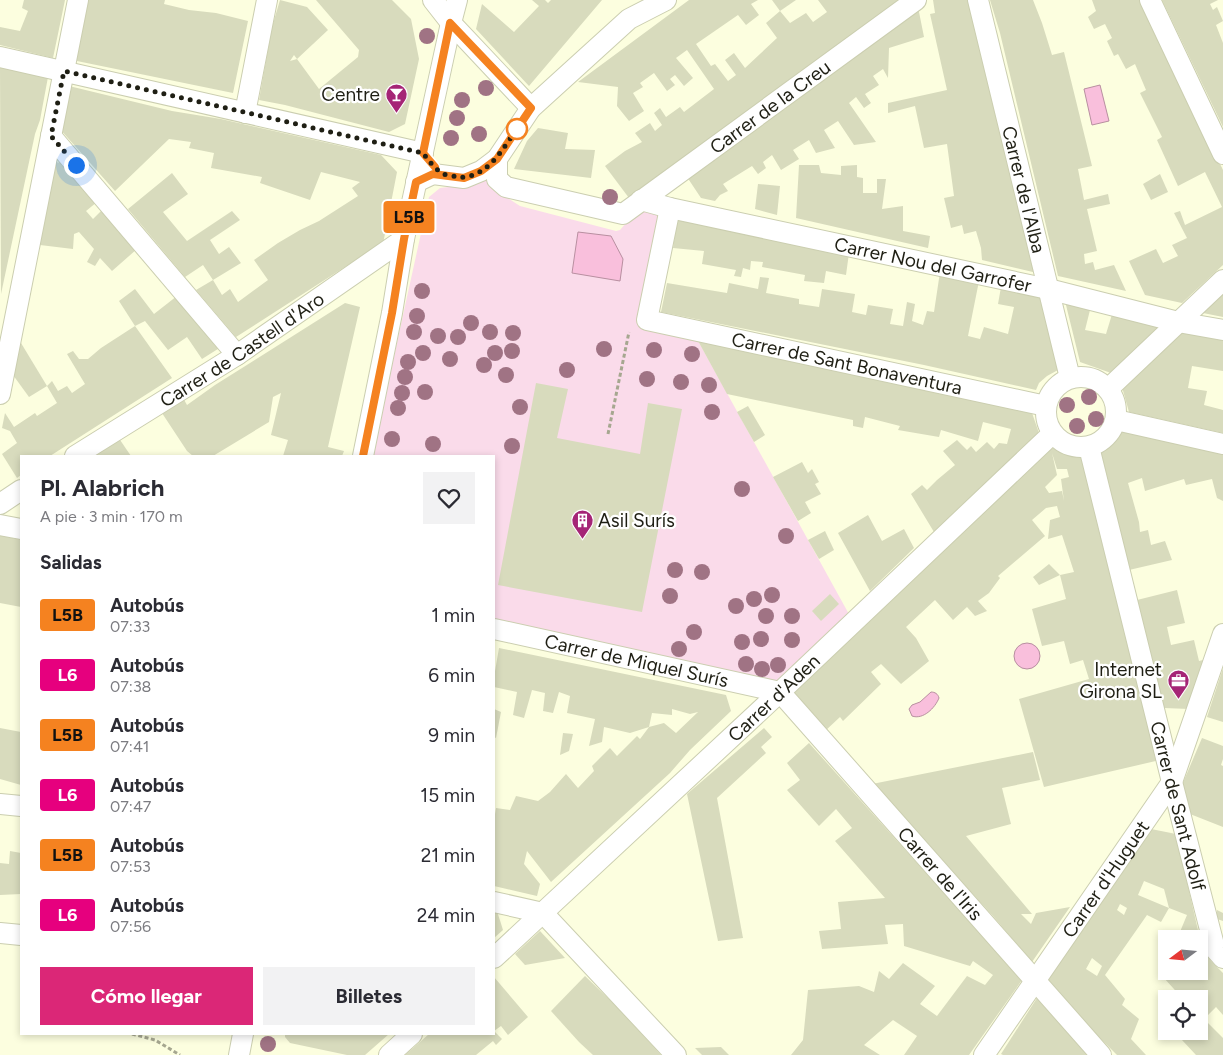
<!DOCTYPE html>
<html lang="es">
<meta charset="utf-8">
<style>
body{margin:0;font-family:Figtree,sans-serif;background:#f2f2f3;color:#2b2b33;height:100vh;display:flex;flex-direction:column;font-size:19px;white-space:nowrap}
*{box-sizing:border-box;margin:0}
p{font-size:16px;color:#7c7c81}
.icon{flex:none;width:28px;height:28px;fill:none;stroke:currentColor;stroke-width:2;stroke-linecap:round;stroke-linejoin:round}
.map{position:relative;flex:1;overflow:hidden}
.sheet{position:absolute;left:20px;top:455px;width:475px;height:580px;display:flex;flex-direction:column;background:#fff;border-radius:0px;box-shadow:0 2px 8px #0003}
.sheet>*{flex:none}
.badge{padding:0 10px;border-radius:4px;font-size:18px;line-height:32px}
.needle{width:32px;rotate:254deg}
.fabs{position:absolute;left:1158px;top:930px;display:grid;gap:10px}
.fabs a{display:grid;place-items:center;width:50px;height:50px;border-radius:0px;background:#fff;box-shadow:0 2px 8px #0003;font-size:25px}
.you{position:absolute;width:25px;height:25px;margin:-12px;border:4px solid #fff;border-radius:50%;background:#1a73e8;box-shadow:0 0 0 8px #1a73e833}
.map>.badge{position:absolute;translate:-50% -50%;box-shadow:0 0 0 2px #fff}
h2{padding:0 20px;font-size:19px;line-height:45px}
.round{display:grid;place-items:center;flex:none;width:52px;height:52px;border-radius:0px;background:#f2f2f3}
.head{display:flex;align-items:center;justify-content:space-between;height:85px;padding:0 20px}
h1{font-size:24px;font-weight:700;line-height:38px}
.cta{display:flex;gap:10px;margin-top:auto;padding:10px 20px}
.cta a{flex:1;height:58px;border-radius:0px;background:#db2777;color:#fff;font-size:20px;font-weight:700;line-height:58px;text-align:center}
.cta a+a{background:#f2f2f3;color:#2b2b33}
ul{padding:0;list-style:none}
li{display:flex;align-items:center;gap:15px;height:60px;padding:0 20px}
li div{flex:1}
li b{display:block;font-size:19px}
li em{font-style:normal}
li .badge{min-width:55px;font-weight:700;text-align:center}
.map>svg:first-child{display:block}
.green{fill:#fadbea}
.water{fill:#f9bfdc;stroke:#b88fa0}
.building{fill:#d8dbbd;fill-rule:evenodd}
.lines{fill:none;stroke-linecap:round;stroke-linejoin:round}
.minor-casing{stroke:#cbceb0;stroke-width:22}
.path{stroke:#a6a790;stroke-width:3;stroke-dasharray:4 2.5;stroke-linecap:butt}
.minor{stroke:#fff;stroke-width:20}
.tree{fill:#a07384}
.line-casing{stroke:#fff;stroke-width:11}
.line{stroke:#f58220;stroke-width:8}
.walk{stroke:#1f1f14;stroke-width:5;stroke-dasharray:0 9}
.stop-dot{fill:#fff;stroke:#f58220;stroke-width:2.5}
.labels{text-anchor:middle;dominant-baseline:central;stroke-width:4.5;stroke-linejoin:round;paint-order:stroke}
.poi-label{font-size:19px;fill:#1f1f14;stroke:#fff;text-anchor:end}
.street-label{font-size:19px;fill:#1f1f14;stroke:#fff}
</style>
<div class="map">
<svg width="1223" height="1055" viewBox="0 0 1223 1055">
<rect width="100%" height="100%" fill="#fcfedf"/>
<path class="green" d="M487,175l1,10 32,21 96,25 4,-1 19,-22 23,5 -22,105 56,19 154,279 -72,70 -284,-64v-166h-122l57,-259 11,-9 25,-3z"/>
<g class="water">
<path d="M1100,85l9,36 -17,4 -8,-36z"/>
<path d="M578,232l33,4 12,23 -3,22 -48,-8z"/>
<circle cx="1027" cy="656" r="13"/>
<path d="M931,692c4,0 7,2 8,6 -4,10 -16,22 -27,18l-3,-7 3,-4 8,-3z"/>
</g>
<g class="building">
<path d="M24,0h41l-12,58 -53,-13v-18l20,4 8,-20 -6,-3z"/>
<path d="M85,0h80l-1,4 25,6 27,3 32,8 -15,72 -161,-33z"/>
<path d="M280,0l27,7 21,23 -31,29 -3,-4 -4,6 7,-2 22,30 39,-32 1,-7 -43,-50h76l19,19 8,40 -14,65 -16,8 -104,-27 -26,-5 13,-73z"/>
<path d="M532,0h13l3,3 3,-3h51l-73,86 -53,-57 6,-25 32,28 25,-26z"/>
<path d="M689,0h69l-7,4 8,11 -13,10 -8,-10 -42,29 15,22 4,-2 13,17 8,-6 -11,-15 9,-7 11,15 32,-30 -11,-15 14,-12 10,12 16,-10 7,9 14,-10 -9,-12h84l-273,198 -24,-32 20,-15 17,-9 -7,-9 15,-10 5,8 7,-6 -8,-12 6,-5 6,9 14,-10 4,5 30,-23 -27,-39 -11,8 17,20 -9,8 -9,-11 -5,4 5,6 -8,6 -13,-18 -14,10 3,4 -10,6 11,18 -15,10 -12,-15 1,-19 -40,-5z"/>
<path d="M772,0h24l-16,11z"/>
<path d="M933,0h36l68,273 -55,-13 -1,-12 -5,-17 -12,3 -2,-9 -11,3 -7,-30 10,-2 -7,-52 -23,4 -9,-42 -27,7v-10l59,-13 -17,-76 5,-1z"/>
<path d="M990,0h43l9,23 10,32 12,-3 28,114 -14,3 6,31 24,-6 2,10 -23,5 10,42 -13,3 1,10 8,-2 2,8 19,-5 12,26 -68,-15 -58,-243z"/>
<path d="M1092,0h48l83,170v95l-41,38 -37,-8 -16,-34 27,-12 7,14 15,-7 -6,-11 15,-7 -13,-25 6,-2 5,14 37,-18 -17,-35 -27,14 -21,-46 5,-3 -22,-44 6,-3 -11,-26 -9,5 -8,-15 -4,2 -7,-15 5,-3 -7,-14 -11,5 -6,-12 8,-6z"/>
<path d="M1162,0h56l-8,4 3,6 4,-3 6,14 -7,4 7,18v84z"/>
<path d="M918,7l6,30 -35,11 -1,30 -5,-9 -10,7 6,9 -14,9 6,9 -7,5 -8,-11 -7,6 27,39 -22,3 -16,-24 -14,9 11,18 -19,5 -7,-13 -16,10 6,9 -18,11 -9,-15 -9,7 3,6 -8,6 -6,-8 -29,18 5,7 -8,4 -5,6 -14,-3 -16,-24z"/>
<path d="M0,67l48,10 -8,43 -5,14 -34,160z"/>
<path d="M69,86l103,25 49,8 160,36 16,17 -14,72 -32,19 -115,74 -40,-47 17,-10 -10,-15 -18,12 -57,-68 44,-36 16,21 -25,18 24,29 45,-30 8,9 -30,20 9,14 10,-7 12,16 -28,17 9,15 8,-6 8,13 30,-22 -14,-20 24,-17 22,-13 19,-9 39,-25 -6,-8 8,-6 -39,-10 -11,28 -50,-17 2,-6 -51,-9 3,-15 -25,-5 2,-6 -22,-3 -54,52 -56,-63z"/>
<path d="M538,128l30,5 -3,16 30,1 -4,28 -77,-9 13,-28z"/>
<path d="M53,162l12,1 32,39 -11,9 7,8 10,-10 34,40 -25,22 -12,-13 -5,8 -8,-4 7,-13 -15,-17 -5,2 -1,15 -33,-4z"/>
<path d="M799,165h20l2,8 20,2v-9l16,-1v12l6,1v15h14v-14h9l-4,30 21,-3v25l27,5 -2,12 -132,-30z"/>
<path d="M1160,174l8,18 -17,8 -8,-16z"/>
<path d="M758,184l22,2 -3,29 -22,-6z"/>
<path d="M678,214l171,39 -3,22 -20,-4 -2,12 -20,-2 1,-6 -43,-8 1,-5 -12,-1 -1,9 -7,-2 -2,9 -7,-1 2,-6 -34,-6 2,-13 -31,-3z"/>
<path d="M940,272l39,9 -11,55 12,3 4,-12 24,7 6,-27 -16,-3 3,-17 39,7 18,76 -11,6 -8,7 -3,7 -112,-25 -263,-53 6,-29 60,10 2,-10 29,6 2,-12 9,1 -3,15 33,6v5l20,3 3,-18 33,5 -3,18 14,3 2,-10 25,4 -3,15 13,2 4,-24 8,2 -3,17 11,4 4,-14 7,1z"/>
<path d="M135,289l19,25 23,-18 44,51 -19,12 -15,-22 -19,13 -23,-29 -10,5 -16,-25z"/>
<path d="M1223,293v24l-20,-4z"/>
<path d="M1065,301l26,5 -6,24 21,4 7,-23 50,13 -52,49 -31,-11z"/>
<path d="M345,303l15,4 -32,140 16,4 -2,5h-59l5,-16 -17,-5 10,-42 -8,4 -4,25 -56,34h-20l-6,-5 -27,-41 22,-14 5,9 28,-20z"/>
<path d="M135,326l37,52 -122,78h-29v19l-4,3 -15,-24 15,-11 -7,-12 -8,-3 3,-15 9,14 21,-14 2,3 20,-13 -10,-17 5,-5 6,10 9,-5 5,7 13,-9 -18,-30 6,-3 6,8h9l13,-11z"/>
<path d="M1184,328l39,7v36l-31,-5 -4,22 19,3 -3,14 19,5v23l-94,-21 -7,-25z"/>
<path d="M697,339l334,71 9,26 -106,96 -23,-38 11,-9 5,5 10,-10 18,-15 -12,-14 14,-11 10,10 4,-4 5,6 11,-10 7,7 5,-6 8,1 4,-15 -28,-7 -5,19 -37,-11 -2,7 -41,-7 2,-4 -35,-9 -2,11 -10,-2v-6l-126,-26z"/>
<path d="M21,343l26,43 -18,11 -16,-22z"/>
<path d="M536,383l32,6 -11,49 83,16 8,-51 34,6 -40,203 -144,-27z"/>
<path d="M748,406l17,29 -11,7 -17,-30z"/>
<path d="M1124,428l99,24v49l-6,-3 -5,-19 -26,6 -2,-6 -39,12 -3,-13 -14,5 11,39 1,10 8,-2 3,15 14,-4 7,19 -43,10 -30,-118z"/>
<path d="M118,437l13,19h-40z"/>
<path d="M1051,448l32,8 9,44 68,260 -116,27 -25,-88 70,-20 -6,-19 -13,4 -6,-23 -22,5 -10,-37 34,-10 -6,-24 -21,10 -6,-8 16,-13 11,11 14,-3 -12,-37 -14,4 2,-19 10,-3 -3,-11 -11,2 -14,12 13,16 -47,40 2,2 -11,15 -11,8 9,10 -12,5 -8,-9 -14,13 -18,-20 -29,27 10,11 13,23 -28,23 -20,-20 -10,8 10,12 -38,37 -3,-4 -16,15 -37,-39zM1052,453l5,16h10l2,8 -8,2 3,22 -2,-10 -13,2 -4,-6 12,-12z"/>
<path d="M802,462l6,11 4,-4 7,13 -4,2 6,10 -16,8 6,11 -13,8 -25,-44z"/>
<path d="M868,515l14,26 22,-12 10,19 -44,43 -32,-58z"/>
<path d="M825,531l9,19 -15,9 -11,-19z"/>
<path d="M0,535l21,5v67l-21,-4z"/>
<path d="M1177,590l8,33 -18,4 4,18 23,-5 5,21 8,-2 -18,50 -25,-1 -27,-108z"/>
<path d="M830,594l9,10 -18,17 -9,-10z"/>
<path d="M499,648l227,47 5,16 -41,39 -20,23 -119,109 -24,-31 -3,13 16,20 -3,12 -43,-10v-66l2,-12 14,2 6,-14 22,5 12,-9 16,-18 12,14 16,-17 -2,-5 18,-18 7,8 20,-20 3,3 9,-12 -19,6 -26,-6 -2,15 -13,4 6,-27 -28,-6 3,-17 -11,-4 -6,21 -10,-2 2,-18 -13,-3 -8,28 -11,-3 4,-23 -23,-5v-10zM672,709l18,5 8,-2 -22,21 -12,-10 -15,4 3,-14 20,2z"/>
<path d="M1223,668v54l-16,-5z"/>
<path d="M494,709l7,3 -5,26 -2,-1z"/>
<path d="M0,728l21,4v53l-21,-6z"/>
<path d="M764,728l8,9 -11,10 5,6 -49,45 26,140 -25,3 -31,-147z"/>
<path d="M563,733l10,1 -4,17 -9,4z"/>
<path d="M1202,738l21,8v13l-2,6 2,1v61l-33,-13 -8,-29z"/>
<path d="M809,743l213,237 -53,75h-65l13,-19 -24,-16 -29,25 16,10h-89l12,-15 5,-50 51,-4 15,6 5,-21 10,8 14,-16 32,23 -15,18 17,12 30,-40 18,9 8,-10 -20,-14 -3,5 -66,-20 -1,-22 -18,1 3,19 -66,5 -3,-18 22,-2 -3,-27 47,-4 -50,-57 17,-13 -16,-19 -17,17 -32,-36 13,-10 -13,-17z"/>
<path d="M1033,752l7,28 -38,8 9,36 -45,12 66,78h-11l10,10 5,-11 34,-6 -38,55 -39,-46 -121,-132z"/>
<path d="M1151,829l25,5 24,105h-23l10,-24 -18,-7 -5,-19 -20,-8 -6,14 31,13 -8,14 -14,-7 -42,60 20,24 -3,6 17,14 -8,20 15,16h-29l-39,-39 -32,-36zM1120,904l7,4 -3,7 -7,-5zM1092,958l10,8 -5,10 -11,-7z"/>
<path d="M10,851l11,2v41l-21,1v-32l9,1z"/>
<path d="M1217,910l6,3v8l-6,-2z"/>
<path d="M494,911h3l6,19 -9,8z"/>
<path d="M540,931l25,27 -40,7 -10,-11z"/>
<path d="M1200,942l11,19 12,12v42l-7,-8 -12,12 19,19v17h-27l-14,-15 8,-9h9v-9l5,-3 -5,-5v-15h-16l-19,-21 7,-7h28v-28z"/>
<path d="M585,976l31,30 45,49h-68l-14,-13 -28,-31z"/>
<path d="M494,977l34,40 -20,18 -7,-9 -7,5 8,8 -6,6 -3,-4 -17,14h-71l24,-21h65z"/>
<path d="M1037,998l29,30 26,27h-89l-2,-1z"/>
<path d="M285,1034l74,1 30,-1 -24,21h-18l-57,-12 -5,-6z"/>
<path d="M721,1047l8,8h-27l-7,-7z"/>
</g>
<g class="lines">
<defs>
<g id="minor">
<path d="M433,0l18,23 80,85"/>
<path id="s1" d="M978,0l92,378"/>
<path d="M1150,0l73,154"/>
<path d="M0,57l423,96"/>
<path d="M245,113l22,-113"/>
<path d="M51,136l186,219"/>
<path id="s2" d="M497,159v20l9,8 117,27 293,-214"/>
<path d="M416,182l17,-8 31,4 17,-7 16,-12 34,-51 98,-89 37,-19"/>
<path id="s3" d="M641,200l29,8 378,81 130,33 45,8"/>
<path id="s4" d="M670,208l-23,112 399,86"/>
<circle cx="1081" cy="412" r="35"/>
<path d="M1108,389l115,-109"/>
<path d="M0,394l78,-394"/>
<path d="M1116,420l107,24"/>
<path id="s5" d="M1089,447l83,335 43,167 8,9"/>
<path id="s6" d="M75,456l162,-101 167,-116"/>
<path d="M363,456l29,-143 12,-74 47,-216 6,-23"/>
<path d="M0,504l21,-14"/>
<path d="M0,525l21,4"/>
<path id="s7" d="M494,629l286,63 321,363"/>
<path d="M0,804l21,2"/>
<path d="M494,902l49,11 133,142"/>
<path d="M0,933l21,2"/>
<path id="s8" d="M494,958l286,-266 272,-258"/>
<path d="M239,1055l4,-21"/>
<path d="M389,1055l23,-21"/>
<path id="s9" d="M984,1055l188,-273 51,-148"/>
</g>
</defs>
<use href="#minor" class="minor-casing"/>
<g class="path">
<path d="M608,434l21,-102"/>
<path d="M132,1034l23,6 25,15"/>
</g>
<use href="#minor" class="minor"/>
</g>
<g class="tree">
<circle cx="427" cy="36" r="8"/>
<circle cx="486" cy="88" r="8"/>
<circle cx="462" cy="100" r="8"/>
<circle cx="457" cy="118" r="8"/>
<circle cx="479" cy="134" r="8"/>
<circle cx="451" cy="138" r="8"/>
<circle cx="610" cy="197" r="8"/>
<circle cx="422" cy="291" r="8"/>
<circle cx="417" cy="316" r="8"/>
<circle cx="471" cy="323" r="8"/>
<circle cx="414" cy="332" r="8"/>
<circle cx="490" cy="332" r="8"/>
<circle cx="513" cy="333" r="8"/>
<circle cx="438" cy="336" r="8"/>
<circle cx="458" cy="337" r="8"/>
<circle cx="604" cy="349" r="8"/>
<circle cx="654" cy="350" r="8"/>
<circle cx="512" cy="351" r="8"/>
<circle cx="423" cy="353" r="8"/>
<circle cx="495" cy="353" r="8"/>
<circle cx="692" cy="354" r="8"/>
<circle cx="450" cy="359" r="8"/>
<circle cx="408" cy="362" r="8"/>
<circle cx="484" cy="365" r="8"/>
<circle cx="567" cy="370" r="8"/>
<circle cx="506" cy="375" r="8"/>
<circle cx="405" cy="377" r="8"/>
<circle cx="647" cy="379" r="8"/>
<circle cx="681" cy="382" r="8"/>
<circle cx="709" cy="385" r="8"/>
<circle cx="425" cy="392" r="8"/>
<circle cx="402" cy="393" r="8"/>
<circle cx="1089" cy="397" r="8"/>
<circle cx="1067" cy="405" r="8"/>
<circle cx="520" cy="407" r="8"/>
<circle cx="398" cy="408" r="8"/>
<circle cx="712" cy="412" r="8"/>
<circle cx="1096" cy="419" r="8"/>
<circle cx="1077" cy="426" r="8"/>
<circle cx="392" cy="439" r="8"/>
<circle cx="433" cy="444" r="8"/>
<circle cx="512" cy="446" r="8"/>
<circle cx="742" cy="489" r="8"/>
<circle cx="786" cy="536" r="8"/>
<circle cx="675" cy="570" r="8"/>
<circle cx="702" cy="572" r="8"/>
<circle cx="772" cy="595" r="8"/>
<circle cx="670" cy="596" r="8"/>
<circle cx="754" cy="599" r="8"/>
<circle cx="736" cy="606" r="8"/>
<circle cx="766" cy="616" r="8"/>
<circle cx="792" cy="616" r="8"/>
<circle cx="694" cy="632" r="8"/>
<circle cx="761" cy="639" r="8"/>
<circle cx="792" cy="640" r="8"/>
<circle cx="742" cy="642" r="8"/>
<circle cx="679" cy="649" r="8"/>
<circle cx="746" cy="664" r="8"/>
<circle cx="778" cy="665" r="8"/>
<circle cx="762" cy="669" r="8"/>
<circle cx="268" cy="1044" r="8"/>
</g>
<g class="lines">
<defs>
<path id="line" d="M363,456l29,-143 12,-74 12,-57 17,-8 31,4 17,-7 16,-12 34,-51 -81,-85 -27,130 12,14"/>
</defs>
<use href="#line" class="line-casing"/>
<use href="#line" class="line"/>
<path class="walk" d="M76,165l-25,-29 13,-65 359,82c6,8 13,18 23,22 3,1 8,1 11,2 30,3 47,-30 61,-50l-1,2"/>
</g>
<defs>
<symbol id="bar-pin" viewBox="-11 -11 22 30"><path d="M0 17L-7.5 6A9.5 9.5 0 1 1 7.5 6Z" fill="#a52576" stroke="#fff"/><path d="M-6-5H6L.8 .8V4.5H3.5V6h-7V4.5H-.8V.8Z" fill="#fff"/></symbol>
<symbol id="building-pin" viewBox="-11 -11 22 30"><path d="M0 17L-7.5 6A9.5 9.5 0 1 1 7.5 6Z" fill="#a52576" stroke="#fff"/><path d="M-4-6H4V6H1V3H-1V6H-4ZM-2.5-4.3h1.7v1.8h-1.7ZM.8-4.3h1.7v1.8H.8ZM-2.5-1h1.7V.8h-1.7ZM.8-1h1.7V.8H.8Z" fill="#fff"/></symbol>
<symbol id="office-pin" viewBox="-11 -11 22 30"><path d="M0 17L-7.5 6A9.5 9.5 0 1 1 7.5 6Z" fill="#a52576" stroke="#fff"/><path d="M-6-3h4V-5.5h4V-3h4V5H-6ZM-1-4.5V-3h2v-1.5ZM-6 0V1H6V0Z" fill="#fff"/></symbol>
</defs>
<g fill-rule="evenodd">
<use href="#bar-pin" x="384" y="82" width="25" height="34"/>
<use href="#building-pin" x="570" y="508" width="25" height="34"/>
<use href="#office-pin" x="1166" y="668" width="25" height="34"/>
</g>
<circle class="stop-dot" cx="517" cy="129" r="10"/>
<g class="labels">
<g class="poi-label">
<text x="380" y="94">Centre</text>
<text x="598" y="520" text-anchor="start">Asil Surís</text>
<text x="1162" y="669">Internet<tspan x="1162" dy="22">Girona SL</tspan></text>
</g>
<g class="street-label">
<text stroke="none"><textPath href="#s2" startOffset="334">Carrer de la Creu</textPath></text>
<text stroke="none"><textPath href="#s1" startOffset="195">Carrer de l'Alba</textPath></text>
<text stroke="none"><textPath href="#s3" startOffset="299">Carrer Nou del Garrofer</textPath></text>
<text stroke="none"><textPath href="#s6" startOffset="198">Carrer de Castell d'Aro</textPath></text>
<text stroke="none"><textPath href="#s4" startOffset="319">Carrer de Sant Bonaventura</textPath></text>
<text stroke="none"><textPath href="#s7" startOffset="146">Carrer de Miquel Surís</textPath></text>
<text stroke="none"><textPath href="#s8" startOffset="382">Carrer d'Aden</textPath></text>
<text stroke="none"><textPath href="#s5" startOffset="370">Carrer de Sant Adolf</textPath></text>
<text stroke="none"><textPath href="#s7" startOffset="535">Carrer de l'Iris</textPath></text>
<text stroke="none"><textPath href="#s9" startOffset="214">Carrer d'Huguet</textPath></text>
</g>
</g>
</svg>
<div class="fabs">
<a><svg class="needle" viewBox="-14 -14 28 28"><path d="M0-13l5 13h-10z" fill="#e53935"/><path d="M0 13l5-13h-10z" fill="#7c7c81"/></svg></a>
<a><svg class="icon" aria-label="locate" viewBox="0 0 24 24"><circle cx="12" cy="12" r="6"/><path d="M12 2v4M12 18v4M2 12h4M18 12h4"/></svg></a>
</div>
<div class="you" style="left:76px;top:165px"></div>
<b class="badge" style="left:409px;top:217px;background:#f58220;color:#111">L5B</b>
<section class="sheet">
<div class="head"><div><h1>Pl. Alabrich</h1><p>A pie · 3 min · 170 m</p></div><a class="round"><svg class="icon" aria-label="heart" viewBox="0 0 24 24"><path d="M12 20l-8-8c-3-5 5-10 8-4 3-6 11-1 8 4z"/></svg></a></div>
<h2>Salidas</h2>
<ul>
<li><span class="badge" style="background:#f58220;color:#111">L5B</span><div><b>Autobús</b><p>07:33</p></div><em>1 min</em></li>
<li><span class="badge" style="background:#e6007e;color:#fff">L6</span><div><b>Autobús</b><p>07:38</p></div><em>6 min</em></li>
<li><span class="badge" style="background:#f58220;color:#111">L5B</span><div><b>Autobús</b><p>07:41</p></div><em>9 min</em></li>
<li><span class="badge" style="background:#e6007e;color:#fff">L6</span><div><b>Autobús</b><p>07:47</p></div><em>15 min</em></li>
<li><span class="badge" style="background:#f58220;color:#111">L5B</span><div><b>Autobús</b><p>07:53</p></div><em>21 min</em></li>
<li><span class="badge" style="background:#e6007e;color:#fff">L6</span><div><b>Autobús</b><p>07:56</p></div><em>24 min</em></li>
</ul>
<div class="cta"><a>Cómo llegar</a><a>Billetes</a></div>
</section>
</div>
